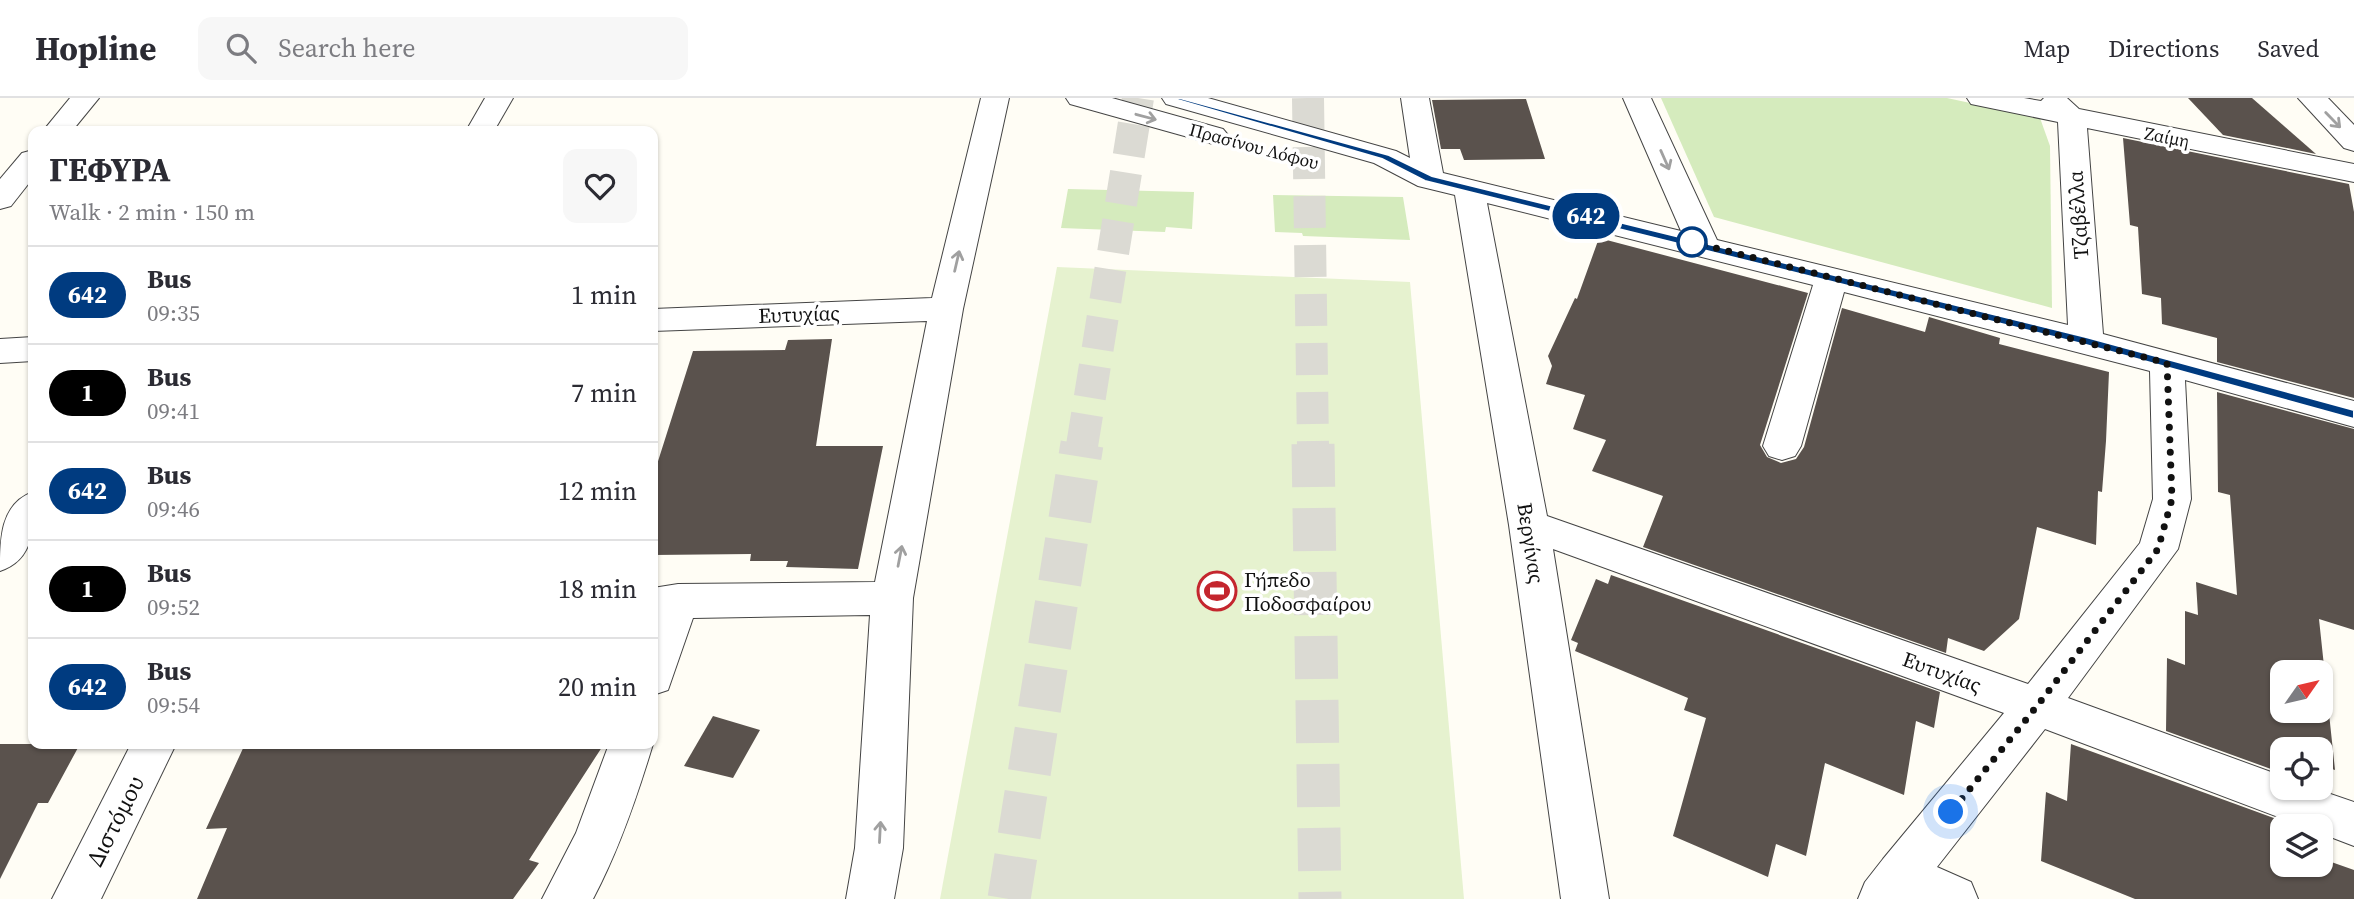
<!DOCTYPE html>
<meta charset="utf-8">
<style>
body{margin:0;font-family:"Source Serif 4",serif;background:#f7f7f7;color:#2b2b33;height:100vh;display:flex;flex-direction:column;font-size:26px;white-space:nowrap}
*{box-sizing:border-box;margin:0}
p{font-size:23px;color:#7c7c81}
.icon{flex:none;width:38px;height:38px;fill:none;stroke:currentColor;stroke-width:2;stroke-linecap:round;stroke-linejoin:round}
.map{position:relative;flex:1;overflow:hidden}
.side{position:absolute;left:28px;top:28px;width:630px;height:623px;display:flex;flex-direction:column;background:#fff;border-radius:14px;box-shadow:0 2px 5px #0004}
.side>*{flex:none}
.badge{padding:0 14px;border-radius:23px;font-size:24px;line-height:46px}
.needle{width:46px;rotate:56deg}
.controls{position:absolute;left:2270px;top:562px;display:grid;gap:14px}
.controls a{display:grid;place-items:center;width:63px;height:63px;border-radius:14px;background:#fff;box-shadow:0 2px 5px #0004;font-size:35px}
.you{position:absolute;width:35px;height:35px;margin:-18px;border:5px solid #fff;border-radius:50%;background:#1a73e8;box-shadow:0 0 0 10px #1a73e833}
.map>.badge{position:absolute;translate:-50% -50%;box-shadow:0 0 0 4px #fff}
.round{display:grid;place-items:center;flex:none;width:74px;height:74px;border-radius:14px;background:#f7f7f7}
.headline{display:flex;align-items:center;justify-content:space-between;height:119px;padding:0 21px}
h1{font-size:33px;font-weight:700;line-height:52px}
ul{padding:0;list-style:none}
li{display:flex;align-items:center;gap:21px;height:98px;padding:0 21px;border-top:2px solid #e1e1e2}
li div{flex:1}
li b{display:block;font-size:26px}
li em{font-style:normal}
li .badge{min-width:77px;font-weight:700;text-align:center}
header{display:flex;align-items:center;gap:42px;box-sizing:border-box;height:98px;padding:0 35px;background:#fff;border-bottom:2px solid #e1e1e2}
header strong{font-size:33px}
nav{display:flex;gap:38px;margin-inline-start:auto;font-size:24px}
.search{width:490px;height:63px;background:#f7f7f7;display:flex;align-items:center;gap:18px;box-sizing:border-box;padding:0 24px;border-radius:14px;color:#7c7c81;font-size:26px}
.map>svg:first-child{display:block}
.green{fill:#d5ebbd}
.pitch{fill:#e6f2cf}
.building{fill:#5a524d;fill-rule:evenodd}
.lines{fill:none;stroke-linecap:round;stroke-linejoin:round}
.highway-tunnel-far1{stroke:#dbdad3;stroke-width:32;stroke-dasharray:32 17;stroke-linecap:butt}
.highway-tunnel{stroke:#dbdad3;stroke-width:43;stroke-dasharray:43 21;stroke-linecap:butt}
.minor-casing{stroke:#444;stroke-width:2}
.minor{fill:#fff;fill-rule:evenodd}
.oneway{stroke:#a0a0a0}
.line{fill:#003b80;stroke:#fff;stroke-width:2}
.walk{stroke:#111;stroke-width:7;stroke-dasharray:0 12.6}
.stop-dot{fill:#fff;stroke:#003b80;stroke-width:3.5}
.labels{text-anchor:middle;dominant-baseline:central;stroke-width:7;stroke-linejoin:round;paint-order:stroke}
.far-street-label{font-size:18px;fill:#111;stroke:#fff}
.street-label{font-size:21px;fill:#111;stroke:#fff}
.poi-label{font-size:21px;fill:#111;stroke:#fff;text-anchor:start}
.near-street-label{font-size:24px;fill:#111;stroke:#fff}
</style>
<header>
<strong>Hopline</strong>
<div class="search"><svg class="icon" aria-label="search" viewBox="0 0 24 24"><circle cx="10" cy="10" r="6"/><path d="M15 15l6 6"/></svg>Search here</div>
<nav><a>Map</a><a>Directions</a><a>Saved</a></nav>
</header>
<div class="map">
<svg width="2354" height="801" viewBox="0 0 2354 801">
<rect width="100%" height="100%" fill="#fffdf5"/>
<g class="green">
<path d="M1661,0h286l93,20 10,28 2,162 -338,-91z"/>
<path d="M1068,91l126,3 -2,37 -26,-2 -1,5 -104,-4z"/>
<path d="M1273,97l130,2 7,43 -107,-4 -1,-3 -27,-1z"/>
</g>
<path class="pitch" d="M1057,169l353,15 54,617h-524z"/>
<g class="building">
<path d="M2188,0h64l64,56 -93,-19z"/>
<path d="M1526,1l19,60 -81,1 -4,-11h-19l-9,-49z"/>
<path d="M2123,40l226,46 5,28v186l-137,-36v-24l-55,-14 -1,-26 -19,-4 -4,-67 -8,-2z"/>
<path d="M1599,140l209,55 -48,152 7,12 14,6 15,-4 8,-12 38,-139 83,24 4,-15 71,21 -1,6 110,28 -3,69 -4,51 -4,-1 -2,54 -59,-18 -18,92 -35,32 -36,-13 -2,15 -303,-106 20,-51 -71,-25 14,-31 -33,-11 12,-34 -39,-11 6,-18 -4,-10 27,-58 2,1z"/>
<path d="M832,241l-16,107h67l-25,123 -72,-2 2,-6h-38l1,-7 -98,1v-78l40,-126 92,-1 3,-10z"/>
<path d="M2217,294l137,37v201l-35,-11 16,151 -15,-5v-16h-38v24l-116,-42 1,-73 18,7v-54l13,4 -2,-33 41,13 -7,-100 -12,-3zM2282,574h38v38h-38z"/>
<path d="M1611,477l329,117 -6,36 -18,-7 -12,74 -79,-32 -19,93 -30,-12 -8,33 -95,-41 33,-118 -22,-8 4,-12 -113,-47 3,-8 -7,-3 25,-61 12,5z"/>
<path d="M713,618l47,14 -27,48 -49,-12z"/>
<path d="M0,646h80l-32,59h-10l-38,76z"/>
<path d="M245,646h359l-75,116 10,3 -26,36h-316l30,-71 -21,1z"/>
<path d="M2071,646l211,77v43h38v-6l34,12v29h-219l-94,-38 5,-69 21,9z"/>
</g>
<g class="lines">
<g class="highway-tunnel-far1">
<path d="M1308,0l5,348"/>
<path d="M1082,348l56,-348"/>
</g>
<g class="highway-tunnel">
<path d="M1313,346l7,455"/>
<path d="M1009,801l73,-455"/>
</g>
<defs>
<g id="minor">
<path d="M70,0h29l-27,33h-29z"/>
<path d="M485,0h28l-19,33h-28z"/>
<path d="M981,0h28l-46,211 -50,289 -10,250 -9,51h-48l9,-51 15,-233 -177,3 -25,72 -15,5v-107l25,-4 197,-2 52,-261 -274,10v-22l279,-11z"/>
<path d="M1066,0h46l111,31 5,6 -5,6 -10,3 -143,-40z"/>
<path d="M1162,0h46l188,53 14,7 -9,-60h28l14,75 238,58 -58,-133h28l66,142 351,85 -10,-203 -87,-18 -4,-6h57l17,3 3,-3h23l12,11 275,55v18l-267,-54 16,206 251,67v26l-169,-47 6,119 -13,50 -110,149 214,78v12h31l41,14v44l-34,-13v-7h-18l-257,-97 -108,138 34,15 7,17h-120l7,-17 18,-23 121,-146 -451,-164 56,350h-48l-52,-374 -54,-330 -37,-9 -44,-23 -208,-59zM1487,105l326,82 -50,161 6,10 13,4 13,-4 6,-10 43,-154 306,79 3,128 -13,44 -112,141 -481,-168z"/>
<path d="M2298,0h30l26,27v26l-10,-3z"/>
<path d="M33,52v28l-22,28 -11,3v-30l22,-26z"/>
<path d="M33,239v24l-33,2v-24z"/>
<path d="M33,394c1,32 3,67 -33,79 0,-32 0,-67 33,-79z"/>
<path d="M653,645v1c-16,53 -34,106 -60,155h-51l34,-66 33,-89z"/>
<path d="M131,646h45l-75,155h-49z"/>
</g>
</defs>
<use href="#minor" class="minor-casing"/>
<use href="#minor" class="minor"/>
</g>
<defs><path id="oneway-shaft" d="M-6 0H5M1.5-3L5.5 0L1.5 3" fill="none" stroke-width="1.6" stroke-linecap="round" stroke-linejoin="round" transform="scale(1.75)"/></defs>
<g class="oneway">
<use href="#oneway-shaft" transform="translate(1146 19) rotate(15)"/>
<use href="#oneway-shaft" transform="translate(2333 22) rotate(46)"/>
<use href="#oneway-shaft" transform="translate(1665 62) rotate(66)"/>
<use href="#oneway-shaft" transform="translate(957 163) rotate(-77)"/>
<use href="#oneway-shaft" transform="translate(900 458) rotate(-79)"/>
<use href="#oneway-shaft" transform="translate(880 734) rotate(-87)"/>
</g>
<path class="line" d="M1171,0h9l209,57 43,21 654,161 268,73v9l-268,-74 -661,-164 -43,-22z"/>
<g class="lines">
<path class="walk" d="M1692,144l475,121 5,136 -14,50 -121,157 -86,106"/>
</g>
<defs>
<symbol id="stadium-ring" viewBox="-11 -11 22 22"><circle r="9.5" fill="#fff" stroke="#c4262e" stroke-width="1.5"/><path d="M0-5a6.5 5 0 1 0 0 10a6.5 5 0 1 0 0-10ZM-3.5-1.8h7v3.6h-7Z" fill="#c4262e"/></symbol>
</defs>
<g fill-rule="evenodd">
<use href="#stadium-ring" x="1195" y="471" width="44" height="44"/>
</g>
<circle class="stop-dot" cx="1692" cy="144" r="14"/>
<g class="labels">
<g class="far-street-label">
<text transform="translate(2167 39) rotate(11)">Ζαίμη</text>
<text transform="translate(1254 48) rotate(15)">Πρασίνου Λόφου</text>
</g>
<g class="street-label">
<text transform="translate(2078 117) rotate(-94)">Τζαβέλλα</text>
<text transform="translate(799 216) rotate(-2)">Ευτυχίας</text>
<text transform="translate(1531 445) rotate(81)">Βεργίνας</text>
<text transform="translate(1942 574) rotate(20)">Ευτυχίας</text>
</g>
<g class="poi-label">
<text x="1244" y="481">Γήπεδο<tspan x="1244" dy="24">Ποδοσφαίρου</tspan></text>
</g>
<g class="near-street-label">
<text transform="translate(115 723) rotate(-63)">Διστόμου</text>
</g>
</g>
</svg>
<div class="controls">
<a><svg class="needle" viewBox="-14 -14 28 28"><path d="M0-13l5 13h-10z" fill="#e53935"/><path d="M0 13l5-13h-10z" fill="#7c7c81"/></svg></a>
<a><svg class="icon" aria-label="locate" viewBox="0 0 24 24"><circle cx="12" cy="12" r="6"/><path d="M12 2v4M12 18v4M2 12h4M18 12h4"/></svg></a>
<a><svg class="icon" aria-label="layers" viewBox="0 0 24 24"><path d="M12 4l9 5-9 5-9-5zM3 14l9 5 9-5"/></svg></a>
</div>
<div class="you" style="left:1951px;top:714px"></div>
<b class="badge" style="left:1586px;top:118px;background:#003b80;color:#fff">642</b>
<section class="side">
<div class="headline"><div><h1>ΓΕΦΥΡΑ</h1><p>Walk · 2 min · 150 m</p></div><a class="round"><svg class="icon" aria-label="heart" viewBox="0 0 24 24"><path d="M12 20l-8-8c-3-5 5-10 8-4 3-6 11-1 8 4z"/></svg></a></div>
<ul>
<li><span class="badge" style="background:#003b80;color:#fff">642</span><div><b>Bus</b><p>09:35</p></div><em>1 min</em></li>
<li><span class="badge" style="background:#000;color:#fff">1</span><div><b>Bus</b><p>09:41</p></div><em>7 min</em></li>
<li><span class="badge" style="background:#003b80;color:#fff">642</span><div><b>Bus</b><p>09:46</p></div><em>12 min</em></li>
<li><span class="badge" style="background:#000;color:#fff">1</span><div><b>Bus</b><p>09:52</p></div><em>18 min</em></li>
<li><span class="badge" style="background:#003b80;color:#fff">642</span><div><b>Bus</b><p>09:54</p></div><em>20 min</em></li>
</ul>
</section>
</div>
